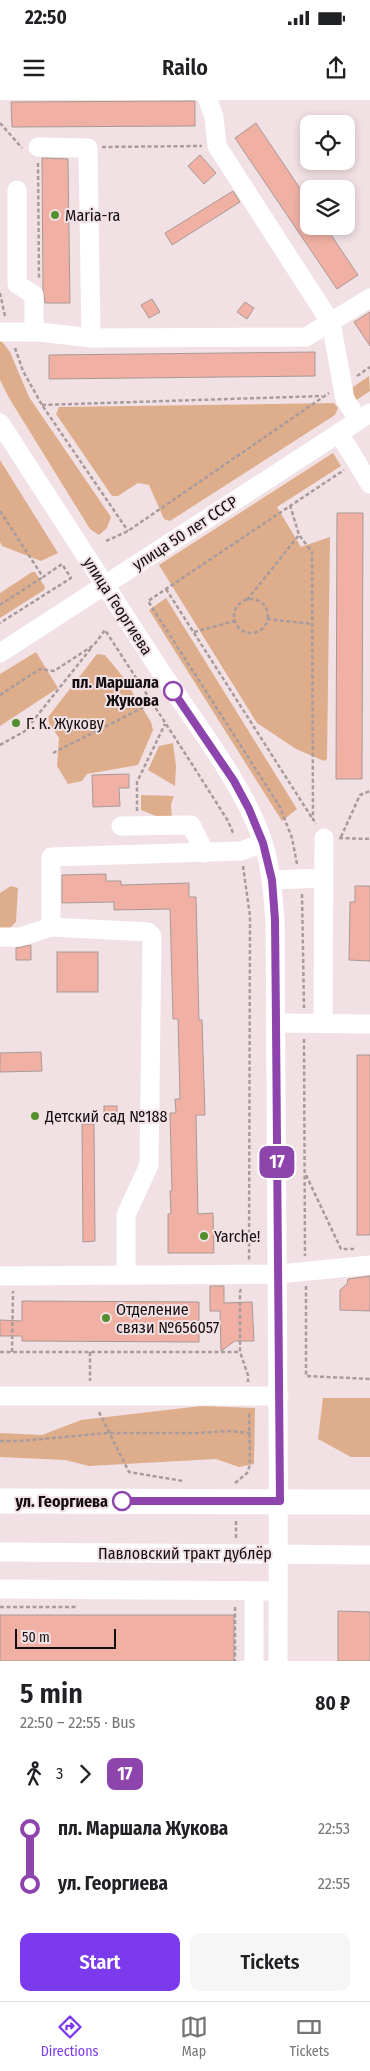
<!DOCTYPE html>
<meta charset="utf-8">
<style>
body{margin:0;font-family:"Fira Sans Condensed",sans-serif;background:#f6f6f6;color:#202124;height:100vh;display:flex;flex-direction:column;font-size:19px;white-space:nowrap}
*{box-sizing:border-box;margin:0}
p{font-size:16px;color:#757577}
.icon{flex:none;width:28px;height:28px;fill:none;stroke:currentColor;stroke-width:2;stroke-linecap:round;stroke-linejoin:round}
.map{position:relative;height:1561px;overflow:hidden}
.panel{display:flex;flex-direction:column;background:#fff;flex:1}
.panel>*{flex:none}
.badge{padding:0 10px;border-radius:8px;font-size:18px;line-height:32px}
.buttons{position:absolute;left:300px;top:15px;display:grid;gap:10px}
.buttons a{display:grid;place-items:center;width:55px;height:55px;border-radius:10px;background:#fff;box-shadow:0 2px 8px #0003;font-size:25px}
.scale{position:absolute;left:15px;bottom:12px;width:101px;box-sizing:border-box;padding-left:5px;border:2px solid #130e0f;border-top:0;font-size:14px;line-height:18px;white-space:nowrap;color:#130e0f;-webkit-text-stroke:4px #f2e1e4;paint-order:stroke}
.map>.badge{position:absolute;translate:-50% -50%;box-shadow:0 0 0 2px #fff}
.legs{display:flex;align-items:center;gap:8px;height:55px;padding:0 20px;font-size:16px}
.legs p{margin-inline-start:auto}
.head{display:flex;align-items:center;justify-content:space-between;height:85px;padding:0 20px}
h1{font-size:28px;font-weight:600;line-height:38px}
.button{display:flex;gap:10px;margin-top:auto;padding:10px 20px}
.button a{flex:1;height:58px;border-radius:10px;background:#7c3aed;color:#fff;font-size:20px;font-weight:600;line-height:58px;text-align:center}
.button a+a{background:#f6f6f6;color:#202124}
ul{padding:0 20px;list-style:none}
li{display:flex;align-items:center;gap:18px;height:55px;font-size:19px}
li i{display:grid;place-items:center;width:8px;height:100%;margin:0 6px;background:currentColor}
li i::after{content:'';width:12px;height:12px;margin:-6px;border:4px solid;border-radius:50%;background:#fff}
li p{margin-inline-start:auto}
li:first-child i{background:linear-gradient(#0000 50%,currentColor 0)}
li:last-child i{background:linear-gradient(currentColor 50%,#0000 0)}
.status{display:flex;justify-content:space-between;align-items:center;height:35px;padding:0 25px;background:#fff;direction:ltr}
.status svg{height:14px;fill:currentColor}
header{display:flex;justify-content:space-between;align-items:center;height:65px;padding:0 20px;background:#fff;font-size:22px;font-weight:600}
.menu{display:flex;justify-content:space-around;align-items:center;height:70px;border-top:1px solid #e0e0e0;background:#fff;font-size:14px;color:#757577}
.menu a{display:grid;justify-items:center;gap:2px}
.menu .selected{color:#7c3aed}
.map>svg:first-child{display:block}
.green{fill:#deae8c}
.building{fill:#f0b1a4;stroke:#a89996}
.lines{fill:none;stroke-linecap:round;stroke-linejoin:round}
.path{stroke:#a89b9d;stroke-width:2.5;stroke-dasharray:4 2.5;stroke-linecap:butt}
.minor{stroke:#fff;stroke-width:19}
.major{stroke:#fff;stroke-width:25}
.line-1-casing{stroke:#fff;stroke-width:11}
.line-1{stroke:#8e44ad;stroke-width:8}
.poi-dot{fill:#548f2e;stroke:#f2e1e4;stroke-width:2}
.stop-1-dot{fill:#fff;stroke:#8e44ad;stroke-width:2.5}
.labels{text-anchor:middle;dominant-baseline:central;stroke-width:4;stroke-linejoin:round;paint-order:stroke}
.poi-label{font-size:16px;fill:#130e0f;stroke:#f2e1e4;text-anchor:start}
.street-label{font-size:16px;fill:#130e0f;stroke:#f2e1e4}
.stop-label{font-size:16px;font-weight:bold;fill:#130e0f;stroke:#f2e1e4;text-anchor:end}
</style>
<div class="status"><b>22:50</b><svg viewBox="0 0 49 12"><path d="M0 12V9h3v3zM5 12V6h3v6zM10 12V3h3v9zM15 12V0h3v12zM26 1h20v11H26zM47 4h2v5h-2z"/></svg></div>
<header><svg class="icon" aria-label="menu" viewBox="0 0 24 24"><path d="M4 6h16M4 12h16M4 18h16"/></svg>Railo<svg class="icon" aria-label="share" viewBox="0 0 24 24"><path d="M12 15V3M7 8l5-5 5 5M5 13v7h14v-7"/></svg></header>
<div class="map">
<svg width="370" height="1561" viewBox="0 0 370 1561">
<rect width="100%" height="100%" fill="#f2e1e4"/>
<g class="green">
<path d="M0,239l10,13 19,45 82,120 -4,11 -8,7 -9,-6 -81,-131 -9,-18z"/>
<path d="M369,276l1,15 -15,10 -5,-9 3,-5z"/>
<path d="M334,303l4,5 -3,7 -165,106 -6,-2 -15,-34 -11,-2 -20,13h-6l-56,-82 3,-7z"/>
<path d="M333,353l8,13 -64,41 24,40 29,-10 -3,222 -3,2 -28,-12 -39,-26 -98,-158z"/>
<path d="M0,360l58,93 -17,8 -39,-15 -2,-4z"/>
<path d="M32,472h3l10,15 -1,3 -44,28v-25z"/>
<path d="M166,498l131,211 -15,12 -133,-211z"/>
<path d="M36,552l22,36 -58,38v-52z"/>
<path d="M97,554l8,1 18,22 28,45 2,8 -15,35 -51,9 -5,7 -14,3 -11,-18 2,-28 -10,-15 -1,-6z"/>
<path d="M173,643l3,23 -1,20 -27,-16 11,-24z"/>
<path d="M141,695l33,1 -3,8 1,16 -16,-4 -15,-6z"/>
<path d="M11,786l7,2 -2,34 -12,12h-4v-41z"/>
<path d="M323,1298h47v59h-19l-33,-18z"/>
<path d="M201,1306l54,2 -1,56 -15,3 -23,-8 -127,7 -24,-6 -65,-3v-24l42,2 39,-15z"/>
</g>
<g class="building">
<path d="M195,1v25l-183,1 -1,-25z"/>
<path d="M256,23l53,79v24h16l33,49 -21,14 -102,-151z"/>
<path d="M200,55l16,18 -12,11 -16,-18z"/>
<path d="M42,58l26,1 2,144h-25l-2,-14z"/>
<path d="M233,91l7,11 -68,43 -7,-12z"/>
<path d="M152,199l8,13 -11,6 -8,-13z"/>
<path d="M245,202l9,6 -7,11 -10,-7z"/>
<path d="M370,212v34l-16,-24z"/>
<path d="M315,252v24l-266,3v-24z"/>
<path d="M337,413h26l-1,266h-26z"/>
<path d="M129,674v14h-10l1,18 -27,1 -1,-32z"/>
<path d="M106,774v7h15v4l68,-2v14h7l3,123h3l3,95h-9l2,99 15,-1 1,40h-46v-39h3l-1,-23h2l-2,-78h6l-1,-14h5l-2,-80h-5l-3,-110 -56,1v-8l-52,1v-28z"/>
<path d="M355,786h15v75l-21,-1 1,-58h5z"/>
<path d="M31,845v15h-15v-12z"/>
<rect x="57" y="852" width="41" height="40"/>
<path d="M41,952l1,19 -42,1v-19z"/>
<rect x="357" y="955" width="13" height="180"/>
<rect x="104" y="1006" width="13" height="14"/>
<path d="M82,1024h12l1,117 -12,1z"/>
<path d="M370,1176v35l-30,-1v-20l7,-6 1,-5z"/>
<path d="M210,1186h14v17l28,-1 2,39h-19l-14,10 -1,-40h-10z"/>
<path d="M22,1201l177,1v40l-177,-1v-5h-22v-16l22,1z"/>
<path d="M338,1511l32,1v49h-32z"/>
<rect x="0" y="1515" width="234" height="46"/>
</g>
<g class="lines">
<g class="path">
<path d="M0,23l22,25"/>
<path d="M102,47l100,-1"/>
<path d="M38,63l1,117"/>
<path d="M0,193l5,23"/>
<path d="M15,248l8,23 19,34 86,126"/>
<path d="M357,276l13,-9"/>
<path d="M42,305l280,-9"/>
<path d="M290,405l9,30 13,17 1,267 3,5"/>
<path d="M0,411l43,66 19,-13 9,14 -71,45"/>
<path d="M106,441l22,-10 201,-138"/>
<path d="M166,489l146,229"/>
<circle cx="251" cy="516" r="17"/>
<path d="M247,500l52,-65"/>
<path d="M0,505l43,-28"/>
<path d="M267,519l45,5"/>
<path d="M194,532l41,-11"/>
<path d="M0,595l40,-26 14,2 40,-26 11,-15 85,131 38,60 6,14"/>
<path d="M0,645l25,-14 67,-84"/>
<path d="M53,653l99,-50"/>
<path d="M137,711v-29l28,-58"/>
<path d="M341,737l19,-42 10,-4"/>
<path d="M339,738l31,1"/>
<path d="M297,764l-5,-26 -12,-31 -132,-206 196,-131"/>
<path d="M243,766l7,50 -1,344"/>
<path d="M302,794l2,114"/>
<path d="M304,939l1,217"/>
<path d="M306,1075l35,74h13"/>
<path d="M306,1186v90l64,3"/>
<path d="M241,1189l-1,3v60l8,23v7"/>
<path d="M0,1252h240"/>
<path d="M12,1252l1,-61"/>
<path d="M90,1252v29"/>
<path d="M99,1312l30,60 54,9"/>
<path d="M0,1341h20l88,-8h91l30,-2 21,2"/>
<path d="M235,1383l12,-10 3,-8 -1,-53"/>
<path d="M236,1421v17"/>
<path d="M0,1507h76"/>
<path d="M235,1507v54"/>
</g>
<g class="minor">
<path d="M208,0l6,17 3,29 114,177 14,76 13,21"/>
<path d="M38,47l50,1 3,190"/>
<path d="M17,90v94l17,11v37"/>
<path d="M0,232h40l51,6 215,-1 64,-39"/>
<path d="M0,323c51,80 103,159 154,238 36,56 88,119 109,181 8,26 10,52 12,78 3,247 4,494 3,741"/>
<path d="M339,333l31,51"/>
<path d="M0,553l370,-240"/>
<path d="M121,726l70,-1 14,28"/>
<path d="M272,780l51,-2"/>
<path d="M0,837h20l31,-10"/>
<path d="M276,923l94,1"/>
<path d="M323,923l1,-185"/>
<path d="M126,1175v-60l23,-50 3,-229 -4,-4 -97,-5v-70l190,-6 22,-8"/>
<path d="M0,1176l279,-2 91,-9"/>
<path d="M0,1296h279"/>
<path d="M0,1452l370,3"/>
<path d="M0,1489l278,2"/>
<path d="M254,1561v-70"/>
</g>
<path class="major" d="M0,1401l370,1"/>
</g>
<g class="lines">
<defs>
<path id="line-1" d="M122,1401h158l-4,-478 -1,-103 -3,-40 -9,-37 -14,-34 -15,-28 -61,-90"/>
</defs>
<use href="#line-1" class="line-1-casing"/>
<use href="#line-1" class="line-1"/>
</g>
<g class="poi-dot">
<circle cx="55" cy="115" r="5"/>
<circle cx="16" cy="623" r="5"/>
<circle cx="35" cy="1016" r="5"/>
<circle cx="204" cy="1136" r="5"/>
<circle cx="106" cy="1218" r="5"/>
</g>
<g class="stop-1-dot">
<circle cx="173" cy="591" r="9"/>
<circle cx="122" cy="1401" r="9"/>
</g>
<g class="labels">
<g class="poi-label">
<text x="65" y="115">Maria-ra</text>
<text x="26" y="623">Г. К. Жукову</text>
<text x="45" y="1016">Детский сад №188</text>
<text x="214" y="1136">Yarche!</text>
<text x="116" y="1209">Отделение<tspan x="116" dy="18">связи №656057</tspan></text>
</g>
<g class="street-label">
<text transform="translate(185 433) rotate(-33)">улица 50 лет СССР</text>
<text transform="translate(118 506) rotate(57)">улица Георгиева</text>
<text x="185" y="1453">Павловский тракт дублёр</text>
</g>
<g class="stop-label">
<text x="159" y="582">пл. Маршала<tspan x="159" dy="18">Жукова</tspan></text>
<text x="108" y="1401">ул. Георгиева</text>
</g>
</g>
</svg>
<div class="buttons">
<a><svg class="icon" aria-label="locate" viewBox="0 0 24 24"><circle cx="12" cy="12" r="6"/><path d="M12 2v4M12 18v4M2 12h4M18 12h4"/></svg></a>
<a><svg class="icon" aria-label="layers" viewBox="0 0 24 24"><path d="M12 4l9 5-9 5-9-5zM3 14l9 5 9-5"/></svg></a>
</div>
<div class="scale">50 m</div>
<b class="badge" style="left:277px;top:1062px;background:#8e44ad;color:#fff">17</b>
</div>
<section class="panel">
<div class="head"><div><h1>5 min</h1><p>22:50 – 22:55 · Bus</p></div><b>80 ₽</b></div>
<div class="legs"><svg class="icon" aria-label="walk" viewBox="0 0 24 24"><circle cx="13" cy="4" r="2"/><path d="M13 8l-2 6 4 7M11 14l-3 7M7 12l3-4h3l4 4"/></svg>3<svg class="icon" aria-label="forward" viewBox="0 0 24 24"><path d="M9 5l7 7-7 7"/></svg><b class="badge" style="background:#8e44ad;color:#fff">17</b></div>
<ul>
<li><i style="color:#8e44ad"></i><b>пл. Маршала Жукова</b><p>22:53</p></li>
<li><i style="color:#8e44ad"></i><b>ул. Георгиева</b><p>22:55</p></li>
</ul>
<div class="button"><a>Start</a><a>Tickets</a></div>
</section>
<nav class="menu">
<a class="selected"><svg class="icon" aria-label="directions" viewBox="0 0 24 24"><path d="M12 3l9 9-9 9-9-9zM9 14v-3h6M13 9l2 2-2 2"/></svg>Directions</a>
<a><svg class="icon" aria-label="map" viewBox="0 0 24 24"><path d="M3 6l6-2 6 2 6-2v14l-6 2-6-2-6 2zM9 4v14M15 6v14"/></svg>Map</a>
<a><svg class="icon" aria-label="tickets" viewBox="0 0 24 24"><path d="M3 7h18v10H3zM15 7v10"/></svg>Tickets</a>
</nav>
